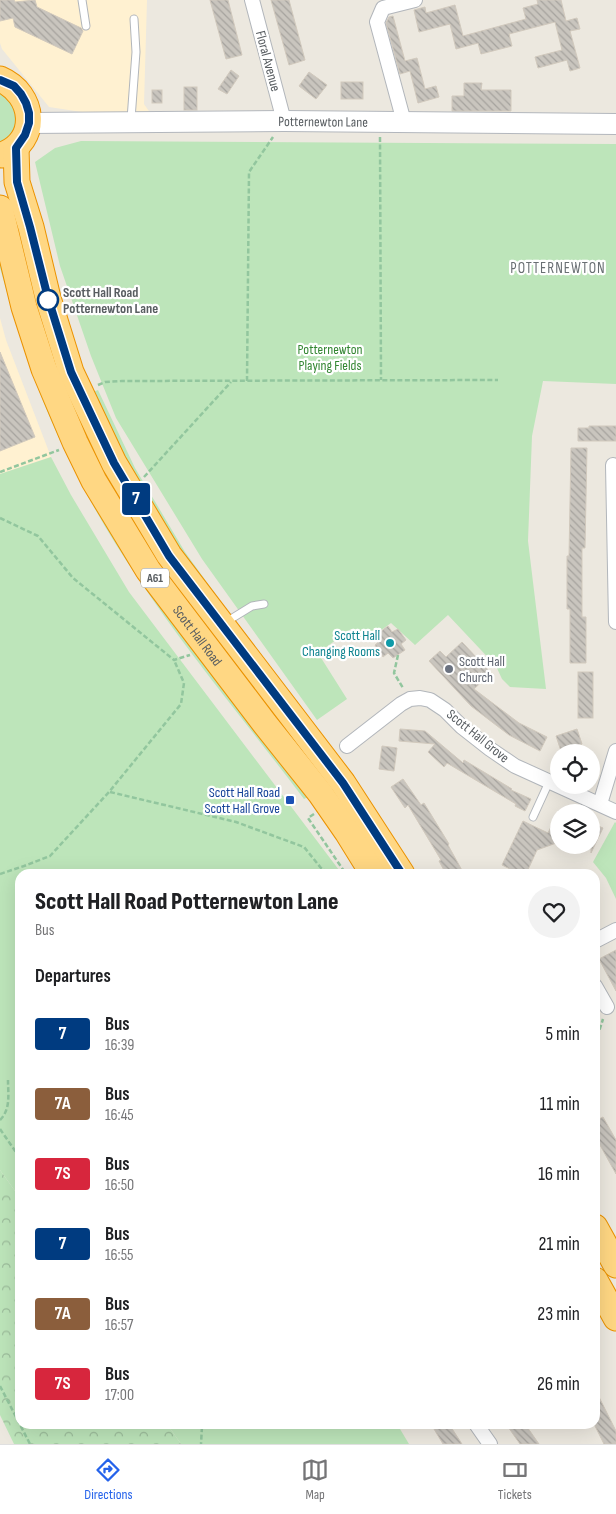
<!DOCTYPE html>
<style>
body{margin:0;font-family:"Sofia Sans Condensed",sans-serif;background:#f2f2f2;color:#202124;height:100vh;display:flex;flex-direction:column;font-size:19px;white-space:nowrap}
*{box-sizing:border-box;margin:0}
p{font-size:16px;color:#757577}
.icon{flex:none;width:28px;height:28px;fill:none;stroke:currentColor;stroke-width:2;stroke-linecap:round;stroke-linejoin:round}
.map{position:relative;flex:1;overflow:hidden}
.panel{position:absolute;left:15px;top:869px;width:585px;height:560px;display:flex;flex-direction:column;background:#fff;border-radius:15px;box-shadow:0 5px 20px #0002}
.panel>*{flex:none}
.badge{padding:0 10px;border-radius:4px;font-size:18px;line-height:32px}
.controls{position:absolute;left:550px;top:744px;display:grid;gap:10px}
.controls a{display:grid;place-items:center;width:50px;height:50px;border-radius:50%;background:#fff;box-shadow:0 5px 20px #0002;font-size:25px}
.map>.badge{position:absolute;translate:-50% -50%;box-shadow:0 0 0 2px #fff}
h2{padding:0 20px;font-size:19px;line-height:45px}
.round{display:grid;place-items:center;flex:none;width:52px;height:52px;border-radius:26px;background:#f2f2f2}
.summary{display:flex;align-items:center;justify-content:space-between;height:85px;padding:0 20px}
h1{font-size:24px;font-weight:800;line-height:38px}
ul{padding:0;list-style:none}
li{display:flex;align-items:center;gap:15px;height:70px;padding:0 20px}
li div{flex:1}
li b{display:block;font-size:19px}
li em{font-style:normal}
li .badge{min-width:55px;font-weight:700;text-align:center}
.dock{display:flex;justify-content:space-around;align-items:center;height:70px;border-top:1px solid #e0e0e0;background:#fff;font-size:14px;color:#757577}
.dock a{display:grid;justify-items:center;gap:2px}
.dock .current{color:#2563eb}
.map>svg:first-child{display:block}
.commercial{fill:#fff1d1}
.green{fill:#bde5ba}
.forest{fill:url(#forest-crowns)}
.building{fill:url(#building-back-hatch);stroke:#d1c9bd}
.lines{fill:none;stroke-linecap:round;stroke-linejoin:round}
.lane-casing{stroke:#b2b6bb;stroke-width:9}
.street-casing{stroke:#b2b6bb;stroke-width:16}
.secondary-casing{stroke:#b3b7bd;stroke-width:22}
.highway-casing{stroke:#eb9200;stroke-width:27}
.path{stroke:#92c69e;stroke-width:2.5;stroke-dasharray:5 2.5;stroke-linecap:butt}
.lane{stroke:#fff;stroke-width:7}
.street{stroke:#fff;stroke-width:14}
.secondary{stroke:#fff;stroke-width:20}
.highway{stroke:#ffd783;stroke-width:25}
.line-casing{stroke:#fff;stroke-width:11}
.line{stroke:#003b80;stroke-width:8}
.stop-dot{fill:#fff;stroke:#003b80;stroke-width:2.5}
.culture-dot{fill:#0f9aa8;stroke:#fff;stroke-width:2}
.worship-dot{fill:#6b7280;stroke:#fff;stroke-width:2}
.transit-dot{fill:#1a4fb4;stroke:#fff;stroke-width:2}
.labels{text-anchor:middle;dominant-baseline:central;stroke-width:4.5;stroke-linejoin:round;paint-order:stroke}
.shield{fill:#fff;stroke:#8a8e90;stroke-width:1}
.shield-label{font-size:12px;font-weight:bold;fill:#585d61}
.street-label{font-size:14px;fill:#585d61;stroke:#fff}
.stop-label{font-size:14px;font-weight:bold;fill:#585d61;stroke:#fff;text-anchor:start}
.park-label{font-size:14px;fill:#338632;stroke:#fff}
.culture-label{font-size:14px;fill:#0d838f;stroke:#fff;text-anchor:end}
.worship-label{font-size:14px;fill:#5b616d;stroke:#fff;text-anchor:start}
.transit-label{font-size:14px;fill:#164399;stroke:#fff;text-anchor:end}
.neighbourhood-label{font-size:15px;letter-spacing:1px;fill:#696f73;stroke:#fff}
</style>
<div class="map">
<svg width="616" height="1444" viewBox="0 0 616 1444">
<defs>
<pattern id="forest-crowns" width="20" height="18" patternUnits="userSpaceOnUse" patternTransform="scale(1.25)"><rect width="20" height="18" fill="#bde5ba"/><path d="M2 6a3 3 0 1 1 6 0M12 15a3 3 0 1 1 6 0" fill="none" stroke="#9cbd9b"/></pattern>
<pattern id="building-back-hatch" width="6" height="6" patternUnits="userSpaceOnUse" patternTransform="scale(1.25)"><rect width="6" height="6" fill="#c9c5be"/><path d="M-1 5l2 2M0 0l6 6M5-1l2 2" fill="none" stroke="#a6a39e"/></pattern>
</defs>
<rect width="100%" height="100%" fill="#ece8df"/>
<g class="commercial">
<path d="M0,0h147l-3,104 7,10h-56l-46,-7 -47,-58 -2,-6z"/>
<path d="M0,318l6,22 45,117 -51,17z"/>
</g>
<g class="green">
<path d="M0,92l15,12 4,22 -19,24z"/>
<path d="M81,141l535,3v240l-73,-3 -11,55 -4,105 18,148 -36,-2 -8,-8 -6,-13 -48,-51 -33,30 -24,-22 -26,19 -14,-13 -33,24 29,46 -30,21 -115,-161 -86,-141 -25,-62 -31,-90 -25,-104 20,-14z"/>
<path d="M0,256l50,148 260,392 -6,3c-55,-73 -115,-144 -166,-221 -42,-60 -83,-140 -107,-209 -12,-33 -21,-67 -31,-101z"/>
<path d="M98,390l37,78 50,84 44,61 -6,4 -44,-60 -89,-164z"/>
<path d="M51,457l20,38 58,97 213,282h-322v324l-20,-28v-696z"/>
<path d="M615,822l1,1v76l-10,-21 -13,-16z"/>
<path d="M167,1424h230l12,20h-228z"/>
</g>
<path class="forest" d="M0,1170l20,28v226h147l14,20h-167l-14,-29z"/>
<g class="building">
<path d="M0,0h14l1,2 20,-2 2,7 44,21 2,3 -11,23 -57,-27 -2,-9 -13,3z"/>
<path d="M210,0h18l14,55 -16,4z"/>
<path d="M271,0h18l16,60 -16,5z"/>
<path d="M537,0h24l5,21 11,-3 3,11 -10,2 10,37 -10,3 -3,-11 -29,8 -3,-11 27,-7 -7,-28 -46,12 3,12 -31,8 -3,-11 -22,6 -6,-25 -31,8 -5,-22 11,-3 1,6 29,-8 8,31 63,-17 -3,-11 15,-4z"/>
<path d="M393,16l12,45 12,-3 8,31 11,-3 3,11 -21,6 -8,-32 -10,3 -14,-51 3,-6z"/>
<path d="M231,70l8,6 -12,18 -9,-5z"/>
<path d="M309,72l18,13 -11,14 -17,-13z"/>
<rect x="341" y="82" width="22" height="17"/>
<path d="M464,83h18l-1,7h30v21h-59v-15h12z"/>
<rect x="184" y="87" width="13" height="23"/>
<rect x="152" y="90" width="10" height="13"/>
<path d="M0,352l35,85 -35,14z"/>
<path d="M589,426h27v15h-38v-13h11z"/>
<path d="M571,448h16l-2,100h-3v69h4v46h-16v-54h-3v-53h2z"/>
<path d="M388,626l4,6 6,-3 8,11 -5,4 4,6 -12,8 -5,-5 -5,4 -8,-12 5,-4 -4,-6z"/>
<path d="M462,642l29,31 -17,16 45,34 28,14 -7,14 -31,-16 -38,-29 -42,-45 11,-10 6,6z"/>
<rect x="578" y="672" width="15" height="46"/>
<path d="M400,729l25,2 38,32 1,-3 48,29 -1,1 20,9 -6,12 -10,-5 1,-2 -69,-41 -3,4 -16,-15 7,-8 -36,-3z"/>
<path d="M577,729l5,15 -21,7 -5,-15z"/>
<path d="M382,746l15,2 -3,23 -15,-2z"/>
<path d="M403,779l18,26 3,-2 25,41 -1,1 16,29h-18l-7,-13 2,-1 -33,-55 -3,3 -14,-21z"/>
<path d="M559,810v32l-22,8 -11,24h-6l-18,-9 21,-44 25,12z"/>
<path d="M591,823l12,5 -12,25z"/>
<path d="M616,950v41l-17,-32z"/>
<path d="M603,1117l13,23v34l-21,-38v-15z"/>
<path d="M595,1389l21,42v13h-12l-9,-18z"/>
<path d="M431,1424h18l13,20h-19z"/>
<path d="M506,1424h19l14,20h-19z"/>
</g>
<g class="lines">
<defs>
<g id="lane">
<path d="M82,0l4,26"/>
<path d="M131,119l5,-67 -2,-33"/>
<path d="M226,622l26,-16 12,-2"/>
<path d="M533,817l16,-35"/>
</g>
<g id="street">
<path d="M252,0l32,121"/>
<path d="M404,122l-27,-100 6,-14 32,-8"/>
<path d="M613,465l3,157"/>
<path d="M347,746l54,-42 9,-5 10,-1 10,2 15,10 17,17 28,22 25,17 101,46"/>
<path d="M600,804l16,-53"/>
<path d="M595,941l21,-11"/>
<path d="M595,986l12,21"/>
<path d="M476,1424l14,20"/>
</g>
<g id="secondary">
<path id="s1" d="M29,123l255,-2 332,3"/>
</g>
<g id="highway">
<path d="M0,79c35,15 40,62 2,76"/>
<path d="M16,148l1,34 14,45 17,71 23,74 43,91 55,92 174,228 59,91"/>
<path id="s2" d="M0,208l24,99 20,62 31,73 19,39 54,89 117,154 55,69 27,39 26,42"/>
<path d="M595,1227l21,38"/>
<path d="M595,1280l21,38"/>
</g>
</defs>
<use href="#lane" class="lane-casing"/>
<use href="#street" class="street-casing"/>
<use href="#secondary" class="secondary-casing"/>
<use href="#highway" class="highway-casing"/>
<g class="path">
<path d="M380,137l1,243"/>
<path d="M247,381l2,-209 24,-35"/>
<path d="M98,385l7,-3 17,-1 376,-1"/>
<path d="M0,472l59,-22"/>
<path d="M144,477l87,-95"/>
<path d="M0,518l38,18 35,42 101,82 16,-5"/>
<path d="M398,655l-4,18 9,15"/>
<path d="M110,792l126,30 68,25 17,21 10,6"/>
<path d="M314,814l-6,4 38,56"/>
<path d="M0,874l24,-8 26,-10 59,-64 72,-88 3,-21 -10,-23"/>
<path d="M595,1044l8,-25"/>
<path d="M0,1120c11,-11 8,-26 8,-40"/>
<path d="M0,1129l20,29"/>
<path d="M0,1386l30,58"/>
<path d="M196,1424l6,2 -1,18"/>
</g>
<use href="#lane" class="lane"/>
<use href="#street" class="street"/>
<use href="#secondary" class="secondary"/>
<use href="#highway" class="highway"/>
</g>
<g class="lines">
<defs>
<path id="line" d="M0,80l14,6 7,8 5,9 3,10v10l-4,12 -9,13 1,34 13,45 18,71 23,74 43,91 55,93 174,227 59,91"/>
</defs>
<use href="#line" class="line-casing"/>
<use href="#line" class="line"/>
</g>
<circle class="stop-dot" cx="48" cy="300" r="10"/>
<circle class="culture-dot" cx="390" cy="643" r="5"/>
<circle class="worship-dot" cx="449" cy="669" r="5"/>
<rect class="transit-dot" x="285" y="795" width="10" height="10" rx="2.5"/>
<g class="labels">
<rect class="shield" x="141" y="568.5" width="28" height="19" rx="4"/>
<g class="shield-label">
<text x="155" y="578">A61</text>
</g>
<g class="street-label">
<text transform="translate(268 61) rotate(75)">Floral Avenue</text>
<text stroke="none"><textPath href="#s1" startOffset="294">Potternewton Lane</textPath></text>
<text stroke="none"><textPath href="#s2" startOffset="476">Scott Hall Road</textPath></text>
<text transform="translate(478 736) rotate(39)">Scott Hall Grove</text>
</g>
<g class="stop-label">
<text x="63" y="292">Scott Hall Road<tspan x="63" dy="16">Potternewton Lane</tspan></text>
</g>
<g class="park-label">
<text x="330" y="349">Potternewton<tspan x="330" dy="16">Playing Fields</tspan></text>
</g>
<g class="culture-label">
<text x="380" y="635">Scott Hall<tspan x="380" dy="16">Changing Rooms</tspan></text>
</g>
<g class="worship-label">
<text x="459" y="661">Scott Hall<tspan x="459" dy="16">Church</tspan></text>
</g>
<g class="transit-label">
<text x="280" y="792">Scott Hall Road<tspan x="280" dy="16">Scott Hall Grove</tspan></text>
</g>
<g class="neighbourhood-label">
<text x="558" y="268">POTTERNEWTON</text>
</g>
</g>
</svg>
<div class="controls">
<a><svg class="icon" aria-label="locate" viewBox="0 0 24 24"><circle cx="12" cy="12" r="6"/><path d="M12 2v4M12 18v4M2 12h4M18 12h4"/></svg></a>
<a><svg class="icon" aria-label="layers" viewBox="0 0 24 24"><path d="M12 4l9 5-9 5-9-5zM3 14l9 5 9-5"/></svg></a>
</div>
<b class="badge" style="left:136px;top:499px;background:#003b80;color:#fff">7</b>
<section class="panel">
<div class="summary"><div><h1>Scott Hall Road Potternewton Lane</h1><p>Bus</p></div><a class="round"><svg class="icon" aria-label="heart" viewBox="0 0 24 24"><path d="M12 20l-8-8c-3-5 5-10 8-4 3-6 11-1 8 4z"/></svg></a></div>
<h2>Departures</h2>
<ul>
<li><span class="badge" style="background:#003b80;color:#fff">7</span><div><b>Bus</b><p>16:39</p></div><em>5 min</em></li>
<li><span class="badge" style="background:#8b5e3c;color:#fff">7A</span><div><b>Bus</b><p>16:45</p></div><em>11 min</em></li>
<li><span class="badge" style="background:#d7263d;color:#fff">7S</span><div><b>Bus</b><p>16:50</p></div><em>16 min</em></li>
<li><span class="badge" style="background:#003b80;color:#fff">7</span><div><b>Bus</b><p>16:55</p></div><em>21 min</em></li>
<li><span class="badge" style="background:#8b5e3c;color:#fff">7A</span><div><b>Bus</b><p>16:57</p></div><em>23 min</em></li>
<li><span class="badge" style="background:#d7263d;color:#fff">7S</span><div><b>Bus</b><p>17:00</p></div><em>26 min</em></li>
</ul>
</section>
</div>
<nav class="dock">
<a class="current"><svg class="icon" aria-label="directions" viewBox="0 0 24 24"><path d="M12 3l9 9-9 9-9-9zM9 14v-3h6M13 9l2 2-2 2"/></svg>Directions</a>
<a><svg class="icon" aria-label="map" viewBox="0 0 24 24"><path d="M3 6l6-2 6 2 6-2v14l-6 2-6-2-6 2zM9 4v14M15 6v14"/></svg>Map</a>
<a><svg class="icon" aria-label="tickets" viewBox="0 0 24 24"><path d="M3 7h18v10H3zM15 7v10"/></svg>Tickets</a>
</nav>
